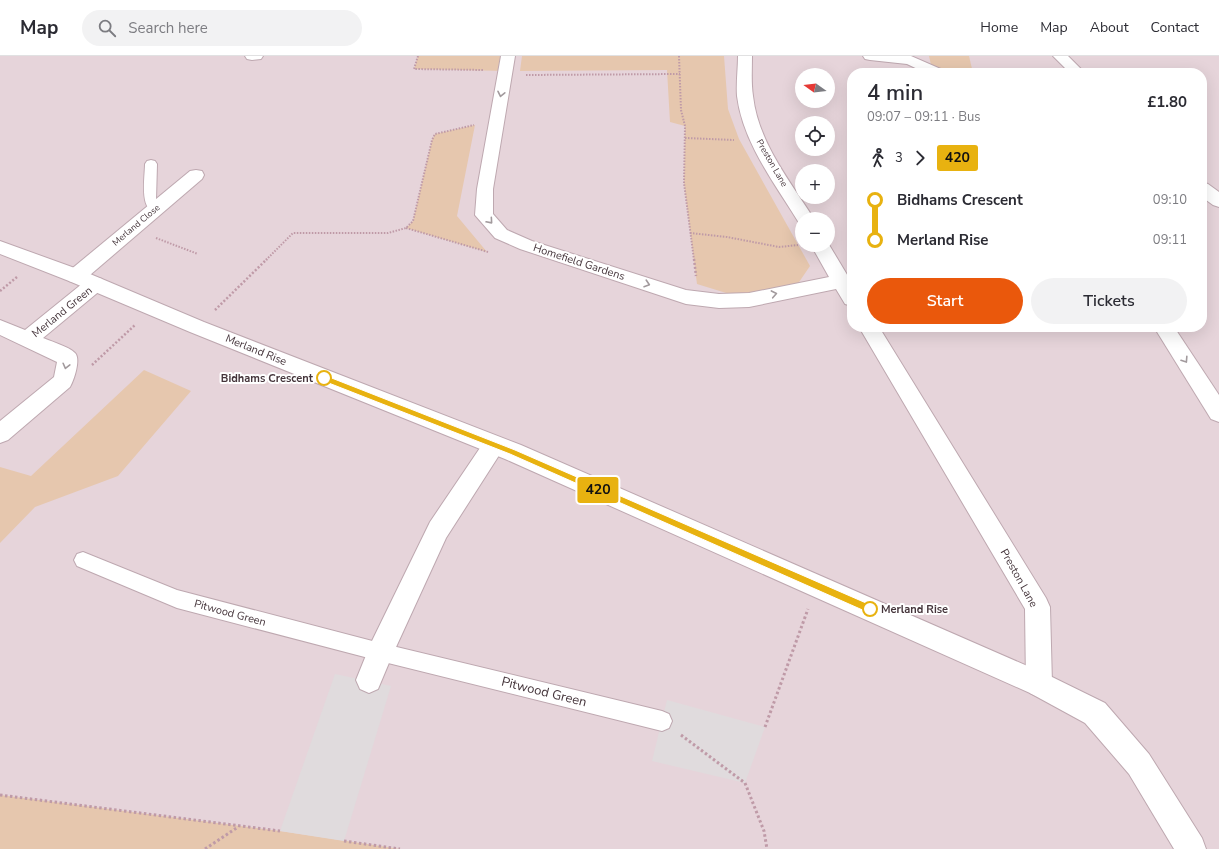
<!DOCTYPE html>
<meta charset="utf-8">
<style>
body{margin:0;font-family:"Nunito Sans",sans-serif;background:#f2f2f3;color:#2b2b33;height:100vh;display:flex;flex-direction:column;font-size:15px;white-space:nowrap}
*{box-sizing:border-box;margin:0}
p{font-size:13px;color:#7c7c81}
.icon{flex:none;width:22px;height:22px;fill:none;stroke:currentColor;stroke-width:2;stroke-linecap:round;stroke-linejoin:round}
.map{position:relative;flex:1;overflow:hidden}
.side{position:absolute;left:847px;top:12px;width:360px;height:264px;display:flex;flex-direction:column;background:#fff;border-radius:16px;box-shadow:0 4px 16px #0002}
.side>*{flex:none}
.badge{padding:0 8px;border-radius:3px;font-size:14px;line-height:26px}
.needle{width:26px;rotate:284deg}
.buttons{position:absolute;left:795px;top:12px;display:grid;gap:8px}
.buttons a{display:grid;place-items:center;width:40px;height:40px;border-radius:50%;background:#fff;box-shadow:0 4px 16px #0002;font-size:20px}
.map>.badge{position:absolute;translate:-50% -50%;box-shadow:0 0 0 2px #fff}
.legs{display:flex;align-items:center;gap:6px;height:44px;padding:0 20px;font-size:13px}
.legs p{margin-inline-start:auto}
.summary{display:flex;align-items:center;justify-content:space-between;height:68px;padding:0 20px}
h1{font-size:22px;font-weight:600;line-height:30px}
.primary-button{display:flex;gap:8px;margin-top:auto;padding:8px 20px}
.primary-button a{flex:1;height:46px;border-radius:24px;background:#ea580c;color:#fff;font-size:16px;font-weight:600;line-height:46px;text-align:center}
.primary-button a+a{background:#f2f2f3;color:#2b2b33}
ul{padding:0 20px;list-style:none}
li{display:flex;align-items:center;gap:14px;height:40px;font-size:15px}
li i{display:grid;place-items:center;width:6px;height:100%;margin:0 5px;background:currentColor}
li i::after{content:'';width:10px;height:10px;margin:-5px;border:3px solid;border-radius:50%;background:#fff}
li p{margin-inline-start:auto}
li:first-child i{background:linear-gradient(#0000 50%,currentColor 0)}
li:last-child i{background:linear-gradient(currentColor 50%,#0000 0)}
header{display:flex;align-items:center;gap:24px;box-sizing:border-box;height:56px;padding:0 20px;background:#fff;border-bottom:1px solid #e1e1e2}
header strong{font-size:19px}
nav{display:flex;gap:22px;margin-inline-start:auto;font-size:14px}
.search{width:280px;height:36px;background:#f2f2f3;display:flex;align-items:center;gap:10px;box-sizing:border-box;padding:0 14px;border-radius:22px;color:#7c7c81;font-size:15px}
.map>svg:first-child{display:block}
.residential{fill:#e6d4da;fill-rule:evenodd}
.green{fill:#e6c7ae}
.parking{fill:#e0dbdd}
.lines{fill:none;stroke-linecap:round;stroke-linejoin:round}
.service-casing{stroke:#bea8b0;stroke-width:2}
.minor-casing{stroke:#bea8b0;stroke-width:2}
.tertiary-casing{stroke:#bea8b0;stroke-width:2}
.path-far2{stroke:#bf9aa7;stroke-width:2;stroke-dasharray:1.5 1.5;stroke-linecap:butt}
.path-far1{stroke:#bf9aa7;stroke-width:2.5;stroke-dasharray:2 2;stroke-linecap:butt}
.path{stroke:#bf9aa7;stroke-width:3;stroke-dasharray:2.5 2.5;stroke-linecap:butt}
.service{fill:#fff;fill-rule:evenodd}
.minor{fill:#fff;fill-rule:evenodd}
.tertiary{fill:#fff;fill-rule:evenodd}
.oneway{stroke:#a29a9d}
.line-1{fill:#e8b210;stroke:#fff}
.stop-1-dot{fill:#fff;stroke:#e8b210;stroke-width:2}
.labels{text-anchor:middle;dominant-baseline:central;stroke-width:4;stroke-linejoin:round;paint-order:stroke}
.far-street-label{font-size:9px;fill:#45353b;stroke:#fff}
.street-label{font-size:11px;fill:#45353b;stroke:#fff}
.stop-label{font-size:11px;font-weight:bold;fill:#45353b;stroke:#fff;text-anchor:end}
.near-street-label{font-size:13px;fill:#45353b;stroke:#fff}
</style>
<header>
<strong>Map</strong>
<div class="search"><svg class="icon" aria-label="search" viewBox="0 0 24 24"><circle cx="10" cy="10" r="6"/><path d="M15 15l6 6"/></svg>Search here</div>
<nav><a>Home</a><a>Map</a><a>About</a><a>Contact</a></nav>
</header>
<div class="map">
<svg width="1219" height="793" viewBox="0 0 1219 793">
<rect width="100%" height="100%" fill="#f2e5ea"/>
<path class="residential" d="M0,0h1219v793h-1219zM852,17h350v254h-350zM802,19h26v26h-26zM802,67h26v26h-26zM802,115h26v26h-26zM802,163h26v26h-26z"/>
<g class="green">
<path d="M418,0h90l-2,15 -92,-2z"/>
<path d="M522,0h202l4,53 11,30 71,127 -17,25 -44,9 -52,-16 -13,-101 1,-57 -15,-4 -3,-52 -147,1z"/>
<path d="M929,0h40l4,17h-30l-11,-4z"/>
<path d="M475,69l-18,91 30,36 -81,-24 7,-7 19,-81 3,-6z"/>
<path d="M144,314l47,21 -73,85 -83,31 -35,36v-76l31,9z"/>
<path d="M0,739l280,36 120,18h-400z"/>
</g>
<g class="parking">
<path d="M335,618l56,12 -47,155 -64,-10z"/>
<path d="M667,644l98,27 -20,56 -93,-22z"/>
</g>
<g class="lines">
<defs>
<g id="service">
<path d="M151,104l4,1 2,3 -1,36 6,8 -2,3c-22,6 -15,-34 -15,-47l2,-3z"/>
<path d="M83,496l94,38 203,53 282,68 7,3 3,7 -3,7 -7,3 -282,-70 -203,-53 -100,-42 -3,-6 3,-6z"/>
</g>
<g id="minor">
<path d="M245,0h18l-2,3 -9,1 -5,-1z"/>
<path d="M501,0h14l-22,133v25l14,16 25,11 154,49 33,4 30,-1 80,-16 -18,-32h17v-2l24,40v23l-7,-2 -9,-15 -87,18 -30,1 -33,-4 -166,-55 -25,-11 -20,-23 2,-26z"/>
<path d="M738,0h14c0,13 -1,27 1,40 5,46 37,85 61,123h-12v5l-3,-1c-24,-39 -56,-80 -62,-127 -1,-13 1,-27 1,-40z"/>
<path d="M863,0h48l32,14 2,3h-19l-19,-9 -37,-4 -5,-1z"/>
<path d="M1053,0h15l17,17h-15z"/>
<path d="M196,114l6,1 2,4 -2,4 -119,102 -7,2 -7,-2 -2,-5 2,-5 121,-100z"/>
<path d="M1202,126l6,2 11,8v15l-6,-2 -11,-8z"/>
<path d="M95,221l7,2 2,5 -2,5 -59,49c7,3 27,9 32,15 6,6 -1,27 -5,34l-62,53 -8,3v-22l54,-44 3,-15 -57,-27v-15l25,10 63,-51z"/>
<path d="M859,271h20l167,271 4,9 2,77 -4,9 -9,4 -9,-4 -4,-9 -1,-75z"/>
<path d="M1154,271h20l45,68v27l-8,-3z"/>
<path d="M494,381l8,2 3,7 -59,92 -55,120 -13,31 -9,4 -9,-4 -4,-9 15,-37 59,-121 56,-83z"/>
</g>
<path id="tertiary" d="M0,185l83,30 121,51 317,123 527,230 57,28 44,51 53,84 4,11h-32l-45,-75 -44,-51 -55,-30 -525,-234 -315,-127 -121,-51 -69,-27z"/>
</defs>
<use href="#service" class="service-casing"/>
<use href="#minor" class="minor-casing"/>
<use href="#tertiary" class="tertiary-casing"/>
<g class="path-far2">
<path d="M418,0l-4,13 70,1"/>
<path d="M679,0l2,54 4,16 -1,57 10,77"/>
<path d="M526,19l154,-1"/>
<path d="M685,82l49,2"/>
<path d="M406,172l82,24"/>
<path d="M690,177l37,4 52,10 19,-2"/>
<path d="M156,182l42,16"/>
<path d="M266,204l27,-27h95l18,-5 7,-7 19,-81 3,-6 39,-9"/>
</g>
<g class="path-far1">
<path d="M694,203l2,17"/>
<path d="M0,235l17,-14"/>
<path d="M215,254l52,-51"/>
<path d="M92,309l43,-40"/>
</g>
<g class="path">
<path d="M765,671l43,-118"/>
<path d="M681,679l64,48 19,48 3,18"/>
<path d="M0,739l280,36"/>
<path d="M344,785l56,8"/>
<path d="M205,793l33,-22"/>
</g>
<use href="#service" class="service"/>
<use href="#minor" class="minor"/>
<use href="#tertiary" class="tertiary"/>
</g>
<defs><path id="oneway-chevron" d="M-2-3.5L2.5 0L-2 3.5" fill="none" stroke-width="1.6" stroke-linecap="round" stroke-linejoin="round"/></defs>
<g class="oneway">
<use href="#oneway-chevron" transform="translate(501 38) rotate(102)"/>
<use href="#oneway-chevron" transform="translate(490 165) rotate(49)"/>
<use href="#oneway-chevron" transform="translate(647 228) rotate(18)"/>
<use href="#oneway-chevron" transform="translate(774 238) rotate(-11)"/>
<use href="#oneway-chevron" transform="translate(1185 304) rotate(57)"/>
<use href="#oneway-chevron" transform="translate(66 310) rotate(104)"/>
</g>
<path class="line-1" d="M324,319l191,75 358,156 1,3 -1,3 -3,2 -3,-2 -357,-158 -189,-74 -1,-2z"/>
<g class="stop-1-dot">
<circle cx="324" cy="322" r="7"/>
<circle cx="870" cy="553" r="7"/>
</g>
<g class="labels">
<g class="far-street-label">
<text transform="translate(772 107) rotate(60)">Preston Lane</text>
<text transform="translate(136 169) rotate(-40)">Merland Close</text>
</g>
<g class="street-label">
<text transform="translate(579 206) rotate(18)">Homefield Gardens</text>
<text transform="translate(62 256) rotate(-39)">Merland Green</text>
<text transform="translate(256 294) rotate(22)">Merland Rise</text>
<text transform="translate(1019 522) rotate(61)">Preston Lane</text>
<text transform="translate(230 557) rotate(15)">Pitwood Green</text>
</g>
<g class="stop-label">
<text x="313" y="322">Bidhams Crescent</text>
<text x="881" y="553" text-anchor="start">Merland Rise</text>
</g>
<g class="near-street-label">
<text transform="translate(544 636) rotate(14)">Pitwood Green</text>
</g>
</g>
</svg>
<div class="buttons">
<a><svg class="needle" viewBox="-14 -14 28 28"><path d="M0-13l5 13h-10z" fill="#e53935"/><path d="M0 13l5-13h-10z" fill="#7c7c81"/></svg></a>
<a><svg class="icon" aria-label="locate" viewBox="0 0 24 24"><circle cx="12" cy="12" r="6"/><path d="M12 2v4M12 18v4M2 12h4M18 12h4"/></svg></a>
<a>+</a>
<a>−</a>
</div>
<b class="badge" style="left:598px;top:434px;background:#e8b210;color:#111">420</b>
<section class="side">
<div class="summary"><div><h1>4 min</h1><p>09:07 – 09:11 · Bus</p></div><b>£1.80</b></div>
<div class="legs"><svg class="icon" aria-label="walk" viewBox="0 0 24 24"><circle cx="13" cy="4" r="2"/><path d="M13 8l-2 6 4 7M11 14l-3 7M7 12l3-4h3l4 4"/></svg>3<svg class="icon" aria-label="forward" viewBox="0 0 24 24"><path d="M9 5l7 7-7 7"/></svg><b class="badge" style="background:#e8b210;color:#111">420</b></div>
<ul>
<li><i style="color:#e8b210"></i><b>Bidhams Crescent</b><p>09:10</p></li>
<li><i style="color:#e8b210"></i><b>Merland Rise</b><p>09:11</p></li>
</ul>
<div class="primary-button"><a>Start</a><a>Tickets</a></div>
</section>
</div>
